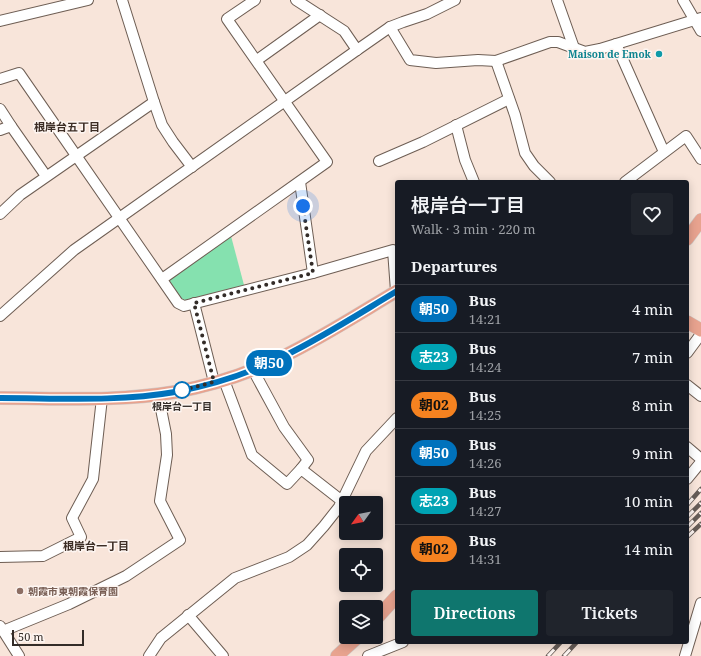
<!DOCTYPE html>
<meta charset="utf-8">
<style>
body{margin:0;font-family:"Noto Serif","Noto Sans JP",serif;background:#20242c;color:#f1f3f6;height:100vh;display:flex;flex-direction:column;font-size:15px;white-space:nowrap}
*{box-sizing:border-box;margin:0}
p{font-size:13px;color:#9ea1a6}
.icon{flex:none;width:22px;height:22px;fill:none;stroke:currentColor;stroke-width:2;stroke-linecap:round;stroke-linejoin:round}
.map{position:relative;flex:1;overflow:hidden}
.drawer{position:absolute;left:395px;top:180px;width:294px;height:464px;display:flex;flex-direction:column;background:#171b24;border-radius:4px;box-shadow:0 2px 10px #0003}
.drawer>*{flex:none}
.badge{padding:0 8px;border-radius:13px;font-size:14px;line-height:26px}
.needle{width:26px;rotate:237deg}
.fabs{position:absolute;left:339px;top:496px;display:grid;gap:8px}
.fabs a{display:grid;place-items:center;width:44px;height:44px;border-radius:4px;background:#171b24;box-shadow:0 2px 10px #0003;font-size:20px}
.scale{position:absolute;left:12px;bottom:10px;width:72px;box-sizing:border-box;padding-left:4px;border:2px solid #332c28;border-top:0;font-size:11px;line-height:14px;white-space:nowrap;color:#332c28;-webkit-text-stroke:3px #fdf5f1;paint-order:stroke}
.you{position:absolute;width:20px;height:20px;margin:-10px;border:3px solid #fff;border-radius:50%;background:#1a73e8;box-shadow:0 0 0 6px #1a73e833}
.map>.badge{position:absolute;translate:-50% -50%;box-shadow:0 0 0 2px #fff}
h2{padding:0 16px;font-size:15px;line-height:36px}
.round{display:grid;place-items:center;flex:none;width:42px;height:42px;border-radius:4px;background:#20242c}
.summary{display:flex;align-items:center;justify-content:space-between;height:68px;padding:0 16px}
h1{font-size:19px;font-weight:600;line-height:30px}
.action{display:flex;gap:8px;margin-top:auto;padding:8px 16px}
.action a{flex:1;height:46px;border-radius:4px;background:#0f766e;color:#fff;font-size:16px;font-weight:600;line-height:46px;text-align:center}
.action a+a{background:#20242c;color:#f1f3f6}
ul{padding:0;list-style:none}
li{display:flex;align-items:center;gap:12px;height:48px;padding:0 16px;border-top:1px solid #363941}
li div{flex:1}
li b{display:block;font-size:15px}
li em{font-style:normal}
li .badge{min-width:44px;font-weight:700;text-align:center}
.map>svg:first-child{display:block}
.green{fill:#85e1af}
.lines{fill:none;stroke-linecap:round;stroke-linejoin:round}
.minor-casing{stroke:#6e5e54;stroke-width:12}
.major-casing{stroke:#cecccb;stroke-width:14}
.minor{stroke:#fff;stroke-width:10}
.major{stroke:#e8a38f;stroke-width:13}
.rail-casing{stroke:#655b56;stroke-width:4.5}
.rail{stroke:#fdf5f1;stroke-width:3;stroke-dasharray:9;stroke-linecap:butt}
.line-casing{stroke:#fff;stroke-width:9}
.line{stroke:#0072bc;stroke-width:6}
.walk{stroke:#332c28;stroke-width:4;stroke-dasharray:0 7.2}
.culture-dot{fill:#0f9aa8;stroke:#fdf5f1;stroke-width:1.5}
.stop-dot{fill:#fff;stroke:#0072bc;stroke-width:2}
.education-dot{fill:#8d6e63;stroke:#fdf5f1;stroke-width:1.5}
.labels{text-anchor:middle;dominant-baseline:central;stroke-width:3;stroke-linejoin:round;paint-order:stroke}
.culture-label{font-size:10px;font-weight:bold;fill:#0d838f;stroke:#fdf5f1;text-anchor:end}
.stop-label{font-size:10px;font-weight:bold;fill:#332c28;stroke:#fdf5f1}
.education-label{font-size:10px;font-weight:bold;fill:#785e54;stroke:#fdf5f1;text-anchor:start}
.neighbourhood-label{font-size:11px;font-weight:bold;fill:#3c2d25;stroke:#fdf5f1}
</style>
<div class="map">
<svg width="701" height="656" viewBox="0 0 701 656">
<rect width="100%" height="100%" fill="#f8e5da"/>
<path class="green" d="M231,236l13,49 -58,15 -5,-1 -11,-17v-4z"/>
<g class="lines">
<defs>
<g id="minor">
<path d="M122,0l32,102 8,23 11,17 19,25"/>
<path d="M296,0l48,31 13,19"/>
<path d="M557,0l17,48"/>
<path d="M683,0l18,31"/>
<path d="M0,21l88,-21"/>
<path d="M390,27l20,33 26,3 42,-3 18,1 54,-19h8l27,10 15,-3 101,-31"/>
<path d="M616,44l48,108"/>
<path d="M257,60l63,-45"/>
<path d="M496,61l19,54 10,38 9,13 16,16"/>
<path d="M0,79l19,-6 159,230 6,3 129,-33 80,-23 3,41"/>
<path d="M0,109l11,17 -11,4"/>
<path d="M456,125l9,35 9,22"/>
<path d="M11,126l35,50"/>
<path d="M379,161l44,-19 86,-43"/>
<path d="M300,182l13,91"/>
<path d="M625,182l61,-46 15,23"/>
<path d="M0,214l20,-19 134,-93"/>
<path d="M162,279l165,-117 -100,-143 28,-19"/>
<path d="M194,303l20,79"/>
<path d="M0,316l74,-66 283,-200 33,-23 13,-5 24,-8 28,-14"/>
<path d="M687,353l14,-19"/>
<path d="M253,370l31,57 24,33 -7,9"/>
<path d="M224,380l28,75 35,29 14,-15 41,32"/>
<path d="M687,385l14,11"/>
<path d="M687,447l14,12"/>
<path d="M687,479l14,-17"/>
<path d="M0,557l43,-1 38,-19 -9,-19 21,-39 9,-81"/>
<path d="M188,615l35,41"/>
<path d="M0,626l19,30"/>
<path d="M3,631l66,-27 57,-28 54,-36 -20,-39 7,-46 -1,-21 -8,-40"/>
<path d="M149,656l12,-18 74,-60 54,-21 18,-12 17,-19 15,-19 27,-56 31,-33"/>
<path d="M368,656l35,-14"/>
<path d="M685,656l16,-53"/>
</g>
<g id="major">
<path d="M687,239l14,-19"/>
<path d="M687,322l14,8"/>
<path d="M0,398c58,0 118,4 175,-6 38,-7 75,-19 109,-36 39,-19 76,-43 113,-65"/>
<path d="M376,619l21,-23"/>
<path d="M337,656l21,-19"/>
</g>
</defs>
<use href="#minor" class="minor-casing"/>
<use href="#major" class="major-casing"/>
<use href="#minor" class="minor"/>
<use href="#major" class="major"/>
<defs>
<g id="rail">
<path d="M687,505l14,-16"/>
<path d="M687,517l14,-14"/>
<path d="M687,527l14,-14"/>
<path d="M687,537l14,-13"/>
<path d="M548,656l13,-14"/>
<path d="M564,656l13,-14"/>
</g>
</defs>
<use href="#rail" class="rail-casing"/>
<use href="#rail" class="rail"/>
</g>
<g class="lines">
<defs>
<path id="line" d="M0,398c58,0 118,4 175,-6 38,-7 75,-19 109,-36 39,-19 76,-43 113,-65"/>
</defs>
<use href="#line" class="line-casing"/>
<use href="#line" class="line"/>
<path class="walk" d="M182,390l-6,2 38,-10 -20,-79 119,-30 -10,-67"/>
</g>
<circle class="culture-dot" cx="659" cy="54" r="4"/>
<circle class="stop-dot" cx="182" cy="390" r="8"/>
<circle class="education-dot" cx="20" cy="591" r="4"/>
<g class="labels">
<g class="culture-label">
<text x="651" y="54">Maison de Emok</text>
</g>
<g class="stop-label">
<text x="182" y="406">根岸台一丁目</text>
</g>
<g class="education-label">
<text x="28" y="591">朝霞市東朝霞保育園</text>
</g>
<g class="neighbourhood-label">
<text x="67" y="126">根岸台五丁目</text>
<text x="96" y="545">根岸台一丁目</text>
</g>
</g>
</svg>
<div class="fabs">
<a><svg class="needle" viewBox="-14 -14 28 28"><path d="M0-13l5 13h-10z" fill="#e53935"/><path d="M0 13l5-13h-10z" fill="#9ea1a6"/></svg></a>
<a><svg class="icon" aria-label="locate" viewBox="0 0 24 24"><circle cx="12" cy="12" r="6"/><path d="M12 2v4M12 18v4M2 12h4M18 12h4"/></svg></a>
<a><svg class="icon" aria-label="layers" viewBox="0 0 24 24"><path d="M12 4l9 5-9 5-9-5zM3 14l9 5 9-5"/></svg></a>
</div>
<div class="scale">50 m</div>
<div class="you" style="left:303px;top:206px"></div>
<b class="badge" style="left:269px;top:363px;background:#0072bc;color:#fff">朝50</b>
<section class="drawer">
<div class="summary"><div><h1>根岸台一丁目</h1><p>Walk · 3 min · 220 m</p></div><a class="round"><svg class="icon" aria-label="heart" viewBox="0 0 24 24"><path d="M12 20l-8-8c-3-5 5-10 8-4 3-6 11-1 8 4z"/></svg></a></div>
<h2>Departures</h2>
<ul>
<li><span class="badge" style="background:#0072bc;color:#fff">朝50</span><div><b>Bus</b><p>14:21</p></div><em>4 min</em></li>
<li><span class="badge" style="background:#00a3b4;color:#fff">志23</span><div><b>Bus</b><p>14:24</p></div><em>7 min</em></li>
<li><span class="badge" style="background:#f58220;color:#111">朝02</span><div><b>Bus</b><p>14:25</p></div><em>8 min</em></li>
<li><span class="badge" style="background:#0072bc;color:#fff">朝50</span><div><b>Bus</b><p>14:26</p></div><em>9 min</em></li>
<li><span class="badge" style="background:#00a3b4;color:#fff">志23</span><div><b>Bus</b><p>14:27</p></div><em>10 min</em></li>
<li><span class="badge" style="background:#f58220;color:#111">朝02</span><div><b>Bus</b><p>14:31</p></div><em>14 min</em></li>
</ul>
<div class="action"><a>Directions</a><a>Tickets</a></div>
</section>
</div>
